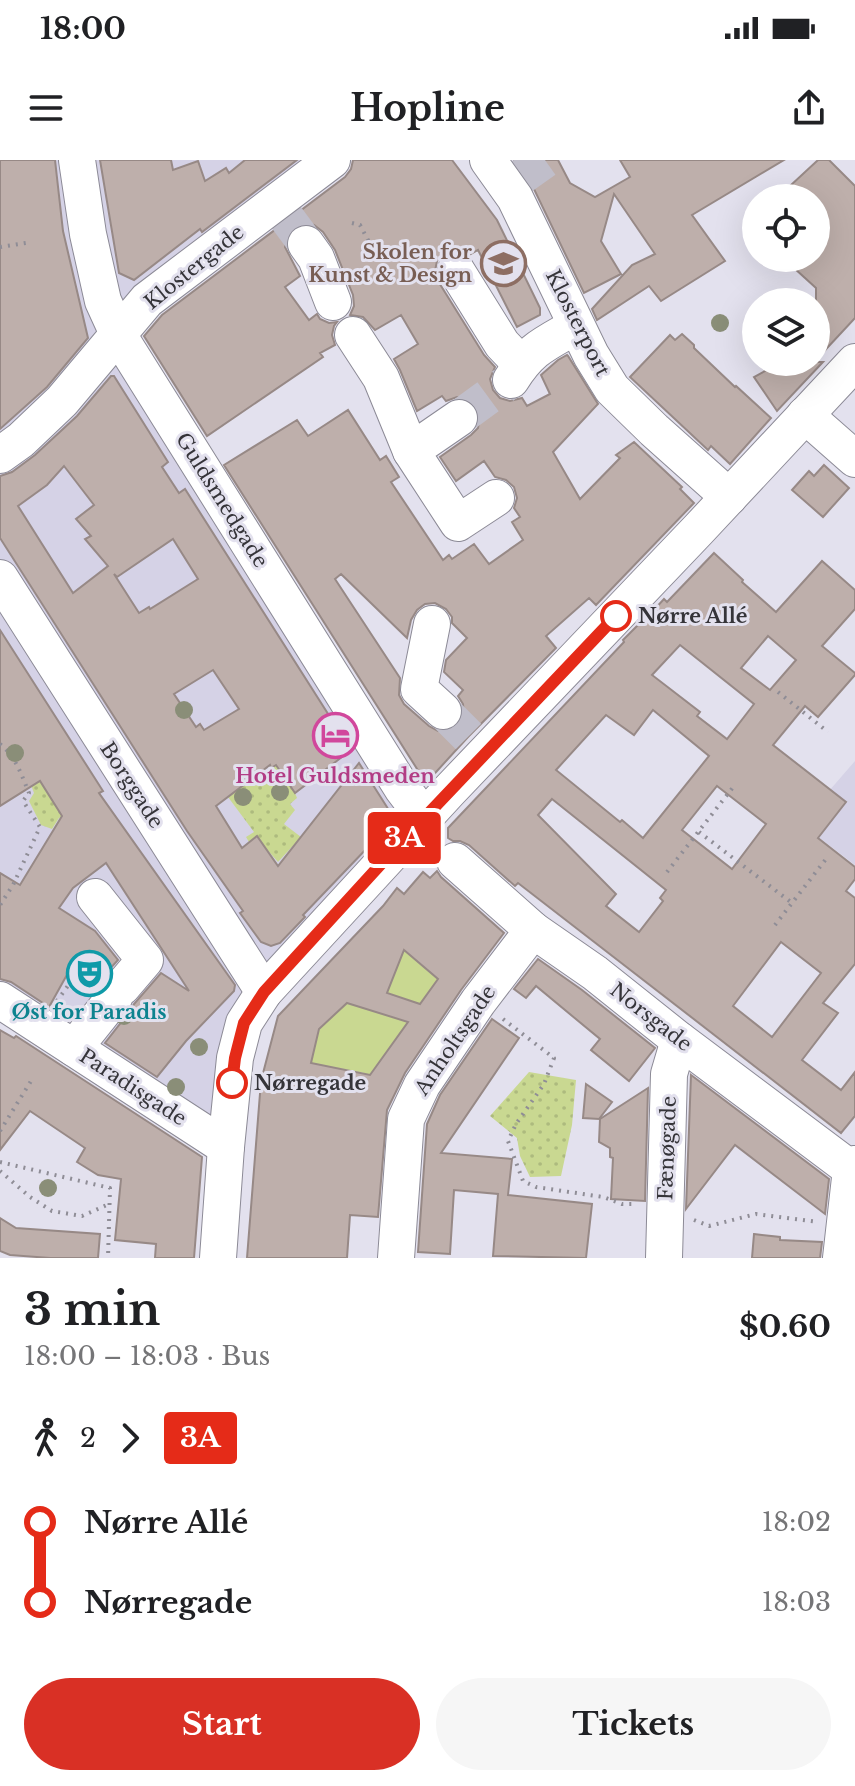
<!DOCTYPE html>
<meta charset="utf-8">
<style>
body{margin:0;font-family:"Libre Baskerville",serif;background:#f6f6f6;color:#202124;height:100vh;display:flex;flex-direction:column;font-size:30px;white-space:nowrap}
*{box-sizing:border-box;margin:0}
p{font-size:26px;color:#757577}
.icon{flex:none;width:44px;height:44px;fill:none;stroke:currentColor;stroke-width:2;stroke-linecap:round;stroke-linejoin:round}
.map{position:relative;height:1098px;overflow:hidden}
.side{display:flex;flex-direction:column;background:#fff;flex:1}
.side>*{flex:none}
.badge{padding:0 16px;border-radius:6px;font-size:28px;line-height:52px}
.tools{position:absolute;left:742px;top:24px;display:grid;gap:16px}
.tools a{display:grid;place-items:center;width:88px;height:88px;border-radius:50%;background:#fff;box-shadow:0 8px 32px #0002;font-size:40px}
.map>.badge{position:absolute;translate:-50% -50%;box-shadow:0 0 0 4px #fff}
.legs{display:flex;align-items:center;gap:12px;height:88px;padding:0 24px;font-size:26px}
.legs p{margin-inline-start:auto}
.head{display:flex;align-items:center;justify-content:space-between;height:136px;padding:0 24px}
h1{font-size:44px;font-weight:800;line-height:60px}
.button{display:flex;gap:16px;margin-top:auto;padding:16px 24px}
.button a{flex:1;height:92px;border-radius:48px;background:#d93025;color:#fff;font-size:32px;font-weight:800;line-height:92px;text-align:center}
.button a+a{background:#f6f6f6;color:#202124}
ul{padding:0 24px;list-style:none}
li{display:flex;align-items:center;gap:28px;height:80px;font-size:30px}
li i{display:grid;place-items:center;width:12px;height:100%;margin:0 10px;background:currentColor}
li i::after{content:'';width:20px;height:20px;margin:-10px;border:6px solid;border-radius:50%;background:#fff}
li p{margin-inline-start:auto}
li:first-child i{background:linear-gradient(#0000 50%,currentColor 0)}
li:last-child i{background:linear-gradient(currentColor 50%,#0000 0)}
.status{display:flex;justify-content:space-between;align-items:center;height:56px;padding:0 40px;background:#fff;direction:ltr}
.status svg{height:22px;fill:currentColor}
header{display:flex;justify-content:space-between;align-items:center;height:104px;padding:0 24px;background:#fff;font-size:36px;font-weight:800}
.map>svg:first-child{display:block}
.built{fill:#d5d2e6}
.grass{fill:url(#grass-dots)}
.garden{fill:#c9d891}
.building{fill:#beafab;stroke:#978986;stroke-width:2;fill-rule:evenodd}
.lines{fill:none;stroke-linecap:round;stroke-linejoin:round}
.minor-tunnel{stroke:#c0beca;stroke-width:36;stroke-dasharray:36 18;stroke-linecap:butt}
.minor-casing{stroke:#8c8a96;stroke-width:38}
.path{stroke:#8f8d96;stroke-width:4;stroke-dasharray:2 6;stroke-linecap:butt}
.minor{stroke:#fff;stroke-width:36}
.tree{fill:#8a8e78}
.line-1-casing{stroke:#fff;stroke-width:18}
.line-1{stroke:#e52b18;stroke-width:12}
.stop-1-dot{fill:#fff;stroke:#e52b18;stroke-width:4}
.labels{text-anchor:middle;dominant-baseline:central;stroke-width:6;stroke-linejoin:round;paint-order:stroke}
.education-label{font-size:20px;font-weight:bold;fill:#785e54;stroke:#e3e1ee;text-anchor:end}
.street-label{font-size:20px;fill:#353439;stroke:#e3e1ee}
.stop-label{font-size:20px;font-weight:bold;fill:#353439;stroke:#e3e1ee;text-anchor:start}
.hotel-label{font-size:20px;font-weight:bold;fill:#b23c85;stroke:#e3e1ee}
.culture-label{font-size:20px;font-weight:bold;fill:#0d838f;stroke:#e3e1ee}
</style>
<div class="status"><b>18:00</b><svg viewBox="0 0 49 12"><path d="M0 12V9h3v3zM5 12V6h3v6zM10 12V3h3v9zM15 12V0h3v12zM26 1h20v11H26zM47 4h2v5h-2z"/></svg></div>
<header><svg class="icon" aria-label="menu" viewBox="0 0 24 24"><path d="M4 6h16M4 12h16M4 18h16"/></svg>Hopline<svg class="icon" aria-label="share" viewBox="0 0 24 24"><path d="M12 15V3M7 8l5-5 5 5M5 13v7h14v-7"/></svg></header>
<div class="map">
<svg width="855" height="1098" viewBox="0 0 855 1098">
<defs>
<pattern id="grass-dots" width="8" height="8" patternUnits="userSpaceOnUse" patternTransform="scale(2)"><rect width="8" height="8" fill="#c9d891"/><path d="M2 2h.1M6 6h.1" fill="none" stroke="#adba7e" stroke-width="1.8" stroke-linecap="round"/></pattern>
</defs>
<rect width="100%" height="100%" fill="#e3e1ee"/>
<g class="built">
<path d="M0,0h312l-205,180 303,484 -159,170 -38,131 -213,-127z"/>
<path d="M855,601v104l-73,-56 47,-18z"/>
</g>
<g class="grass">
<path d="M278,604l17,29 2,5 -7,6 5,6 -11,14 17,13 -23,25 -22,-25 -7,5 -3,-5 8,-5 -26,-35 17,-14z"/>
<path d="M39,619l33,32 -13,7 -7,11 -11,-4 -12,-24 5,-8 -3,-8z"/>
<path d="M529,912l47,8 -4,45 -11,51 -31,1 -10,-21 -3,-18 -27,-22z"/>
</g>
<path class="garden" d="M396,783h70l-103,142 1,-12 -53,-10 8,-34 28,-26 49,15 7,-20 -16,-5 5,-14z"/>
<g class="building">
<path d="M0,0h55l8,71 25,107 -41,49 -47,42z"/>
<path d="M100,0h71l2,10 25,-9 7,20 21,-13 3,5 16,-13h52l-95,72 -2,-3 -66,51 -15,-7z"/>
<path d="M353,0h99l45,60 43,88v7l-23,12 -39,-77 -9,5 -4,-4 -9,-2 -10,3 -9,9 -2,10 3,10 46,74 11,12 -5,12 3,11 7,8 10,3 12,-3 5,8 23,-12 -9,-19 17,-15 9,-5 1,1 30,48 -45,48 27,47 40,-41 -4,-3 18,-13 48,45 -2,2 14,14 -98,102 -7,-7 -43,38 10,12 -88,89 -42,46 -202,-318 73,-45 11,16 40,-26 32,50 6,-4 13,21 -8,5 52,78 6,-5 3,4 22,-15 15,20 34,-24 -11,-18 8,-5 -6,-9 3,-10 -3,-11 -8,-7 -11,-3 -11,-16 -28,20 -16,-24 31,-22 7,-7 2,-11 -3,-10 -10,-8 -10,-2 -11,4 -4,-5 -25,15 -17,-41 -6,-11 24,-15 -17,-29 -26,15 -12,-13 -13,-2 4,-9 -1,-11 -18,-45 -12,-18 -9,-7 -9,-2 -11,4 -7,8 -2,12 15,29 -15,11 24,33 8,-6 3,5 9,4 8,-1 -3,4 -2,9 3,10 -15,8 3,4 -116,79 -63,-100 18,-21 183,-138 6,-8zM341,414l66,64 4,-18 6,-10 8,-6 10,-1 11,6 6,8v6l15,15 -21,22 -2,12 19,18 -5,6 5,8 1,11 -6,11 -9,5h-11l-9,-5 -25,-22 -5,-9 1,-17 -65,-99z"/>
<path d="M514,0h44l12,23 25,14 35,-20 -10,-17h164l-92,55 33,46 -64,40 -12,-15 -52,34 -5,-11 40,-44 23,-11 -41,-60 -13,47 20,33 -37,19 -50,-104z"/>
<path d="M818,0h11l26,26v132l-39,42v-72l-33,-30h33v-60h-39z"/>
<path d="M682,174l12,11v3l41,39 1,-1 35,32 -41,46 -19,-18 -3,4 -78,-73 40,-42 5,5z"/>
<path d="M773,202h50l-46,49 -23,-34 11,-6z"/>
<path d="M111,216h3l54,86 -6,5 17,26 6,-4 166,261 -56,43 -19,-28 -5,3 -1,-3 -54,41 26,42 15,-12 21,30 81,-103 33,52v7l-89,93 2,2 -25,26 -9,3 -10,-4 -21,-29 3,-2 -56,-80 -187,-293v-62l12,-4 23,-17 42,-39zM64,306l30,39 -18,14 15,17 -6,3 23,27 -35,27 -55,-87 29,-21zM173,379l25,40 -48,30 -1,-2 -10,6 -25,-39 3,3zM213,510l26,39 -35,21 -4,-6 -4,3 -22,-33z"/>
<path d="M824,305l25,23 -26,29 -31,-27 17,-19 5,5z"/>
<path d="M714,393l29,27 -1,2 34,30 46,-51 33,29v19l-33,37 33,27v2l-37,42 -13,-11 -32,39 73,57 -28,36 37,29v12l-9,12 9,7v66l-32,39 15,10 -36,47 39,30 14,-18v44l-14,17 -323,-250 -3,3 -46,-41 -9,-4h-7l-5,-3v-10l176,-186 -1,-2 17,-17 1,1 23,-25 3,3zM768,476l28,24 -26,30 -29,-22zM680,485l74,59 -27,35 -30,-23 3,-4 -48,-37zM653,550l56,46 -66,82 -21,-18 -2,2 -64,-52 50,-55 28,20zM717,626l49,38 -34,45 -50,-39zM552,639l114,91 -6,8 3,3 -24,31 -33,-26 10,-12 -78,-79zM781,782l40,31 -49,64 -39,-31z"/>
<path d="M0,470l103,161 -4,2 136,192 -1,6 -48,50 -29,36 -52,-34 25,-32 4,-7 27,-31 28,18 -83,-128 -33,25 -14,20 36,23 23,29 -12,13 -4,8 -8,9 -26,-17 -19,34 -38,-25 -11,-3v-106l20,12 42,-69 -22,-35 -40,25z"/>
<path d="M437,711l4,6 63,56 -43,57 -56,83 -18,37 -9,107 -28,-2 -3,43h-100l14,-177 17,-65 105,-110 14,-18 7,6 19,-22 7,6zM404,790l34,29 -18,25 -33,-11zM347,843l61,19 -38,53 -59,-12 8,-34z"/>
<path d="M538,799l44,31 73,58 -26,33 -38,-31 9,-11 -64,-53 -10,12 -12,-9z"/>
<path d="M492,859l27,19 -78,115 71,6 -4,36 84,9 -6,54 -93,-2 5,-62 -44,-4 -4,64 -32,-2 9,-128 13,-29z"/>
<path d="M0,870l14,8 2,-2 186,121 -8,101h-39l1,-14 -41,-4 6,-61 -23,-4 -21,-13 8,-14 -55,-37 -30,39z"/>
<path d="M691,915l138,104 -4,35 -90,-69 -49,64z"/>
<path d="M586,924l26,18 -13,17 -16,-1z"/>
<path d="M648,928l-3,113 -34,-2 2,-41 -3,-1v-9l-11,-6 1,-23z"/>
<path d="M0,1058l16,10 84,6 -2,24h-48l-40,-3 -10,-4z"/>
<path d="M754,1074l26,3v3l42,2 -2,16h-68z"/>
</g>
<g class="lines">
<g class="minor-tunnel">
<path d="M521,17l24,-17"/>
<path d="M283,53l23,31"/>
<path d="M459,258l52,-38"/>
<path d="M443,551l26,26"/>
</g>
<defs>
<g id="minor">
<path d="M77,0l11,74 15,67 16,35 283,452 22,29"/>
<path d="M488,0l27,38 76,157 21,34 42,41 75,67"/>
<path d="M306,84l10,14 17,44"/>
<path d="M456,110l46,74 19,20"/>
<path d="M353,175l28,43 30,73"/>
<path d="M511,220c20,-32 34,-36 65,-54"/>
<path d="M805,255l50,44"/>
<path d="M459,258l-48,33 47,72 38,-25"/>
<path d="M0,295l21,-15 41,-39 85,-101 185,-140"/>
<path d="M0,418l264,414"/>
<path d="M432,464l-13,65 24,22"/>
<path d="M455,701l78,69 62,43 84,67 172,129"/>
<path d="M95,737l50,63 -23,27"/>
<path d="M0,840l226,147"/>
<path d="M74,888l40,-50"/>
<path d="M218,1098l8,-111 9,-89 9,-35 20,-31 185,-201 249,-261 157,-168"/>
<path d="M396,1098l10,-139 16,-34 56,-83 55,-72"/>
<path d="M664,1098l5,-184 10,-34"/>
<path d="M841,1098l10,-89 4,-5"/>
</g>
</defs>
<use href="#minor" class="minor-casing"/>
<g class="path">
<path d="M352,63l8,2 9,17"/>
<path d="M0,87l26,-4"/>
<path d="M778,532l50,40"/>
<path d="M0,584c15,11 22,32 29,49l-6,8 17,26 -27,58 -13,20"/>
<path d="M699,672l93,71"/>
<path d="M667,712l67,-86"/>
<path d="M775,765l51,-66"/>
<path d="M57,841l15,-21"/>
<path d="M503,859l51,39 -10,26 -28,40 -8,17 15,40 13,6 67,10 19,7h14"/>
<path d="M0,971l31,-50"/>
<path d="M0,1002l110,26 -2,70"/>
<path d="M0,1011l30,26 22,14 30,5 27,-12"/>
<path d="M694,1060l15,6 47,-12 62,8"/>
</g>
<use href="#minor" class="minor"/>
</g>
<g class="tree">
<circle cx="720" cy="163" r="9"/>
<circle cx="184" cy="550" r="9"/>
<circle cx="15" cy="593" r="9"/>
<circle cx="280" cy="632" r="9"/>
<circle cx="243" cy="637" r="9"/>
<circle cx="124" cy="856" r="9"/>
<circle cx="199" cy="887" r="9"/>
<circle cx="176" cy="927" r="9"/>
<circle cx="48" cy="1028" r="9"/>
</g>
<g class="lines">
<defs>
<path id="line-1" d="M232,923l3,-25 9,-35 20,-31 127,-139 225,-237"/>
</defs>
<use href="#line-1" class="line-1-casing"/>
<use href="#line-1" class="line-1"/>
</g>
<defs>
<symbol id="university-ring" viewBox="-11 -11 22 22"><circle r="9.5" fill="#e3e1ee" stroke="#8d6e63" stroke-width="1.5"/><path d="M0-5L7-2L0 1L-7-2ZM-4 1L0 2.5L4 1V4Q0 6-4 4Z" fill="#8d6e63"/></symbol>
<symbol id="hotel-ring" viewBox="-11 -11 22 22"><circle r="9.5" fill="#e3e1ee" stroke="#d1479c" stroke-width="1.5"/><path d="M-6-4.5h1.5V1H6V5H4.5V3h-9V5H-6ZM-4 0a1.8 1.8 0 1 1 3.6 0ZM.5 0V-2.5h3Q6-2.5 6 0Z" fill="#d1479c"/></symbol>
<symbol id="theatre-ring" viewBox="-11 -11 22 22"><circle r="9.5" fill="#e3e1ee" stroke="#0f9aa8" stroke-width="1.5"/><path d="M-5-5.5Q0-4 5-5.5V0Q5 5 0 6Q-5 5-5 0ZM-3.3-2.5H-1v1.5H-3.3ZM1-2.5H3.3v1.5H1ZM-2.8 1Q0 5.5 2.8 1Z" fill="#0f9aa8"/></symbol>
</defs>
<g fill-rule="evenodd">
<use href="#university-ring" x="478" y="78" width="51" height="51"/>
<use href="#hotel-ring" x="310" y="550" width="51" height="51"/>
<use href="#theatre-ring" x="64" y="788" width="51" height="51"/>
</g>
<g class="stop-1-dot">
<circle cx="616" cy="456" r="14"/>
<circle cx="232" cy="923" r="14"/>
</g>
<g class="labels">
<g class="education-label">
<text x="472" y="92">Skolen for<tspan x="472" dy="23">Kunst &amp; Design</tspan></text>
</g>
<g class="street-label">
<text transform="translate(194 107) rotate(-39)">Klostergade</text>
<text transform="translate(578 163) rotate(63)">Klosterport</text>
<text transform="translate(222 340) rotate(58)">Guldsmedgade</text>
<text transform="translate(132 625) rotate(57)">Borggade</text>
<text transform="translate(651 857) rotate(38)">Norsgade</text>
<text transform="translate(455 880) rotate(-56)">Anholtsgade</text>
<text transform="translate(133 927) rotate(33)">Paradisgade</text>
<text transform="translate(667 988) rotate(-88)">Fænøgade</text>
</g>
<g class="stop-label">
<text x="638" y="456">Nørre Allé</text>
<text x="254" y="923">Nørregade</text>
</g>
<g class="hotel-label">
<text x="335" y="616">Hotel Guldsmeden</text>
</g>
<g class="culture-label">
<text x="89" y="852">Øst for Paradis</text>
</g>
</g>
</svg>
<div class="tools">
<a><svg class="icon" aria-label="locate" viewBox="0 0 24 24"><circle cx="12" cy="12" r="6"/><path d="M12 2v4M12 18v4M2 12h4M18 12h4"/></svg></a>
<a><svg class="icon" aria-label="layers" viewBox="0 0 24 24"><path d="M12 4l9 5-9 5-9-5zM3 14l9 5 9-5"/></svg></a>
</div>
<b class="badge" style="left:404px;top:678px;background:#e52b18;color:#fff">3A</b>
</div>
<section class="side">
<div class="head"><div><h1>3 min</h1><p>18:00 – 18:03 · Bus</p></div><b>$0.60</b></div>
<div class="legs"><svg class="icon" aria-label="walk" viewBox="0 0 24 24"><circle cx="13" cy="4" r="2"/><path d="M13 8l-2 6 4 7M11 14l-3 7M7 12l3-4h3l4 4"/></svg>2<svg class="icon" aria-label="forward" viewBox="0 0 24 24"><path d="M9 5l7 7-7 7"/></svg><b class="badge" style="background:#e52b18;color:#fff">3A</b></div>
<ul>
<li><i style="color:#e52b18"></i><b>Nørre Allé</b><p>18:02</p></li>
<li><i style="color:#e52b18"></i><b>Nørregade</b><p>18:03</p></li>
</ul>
<div class="button"><a>Start</a><a>Tickets</a></div>
</section>
